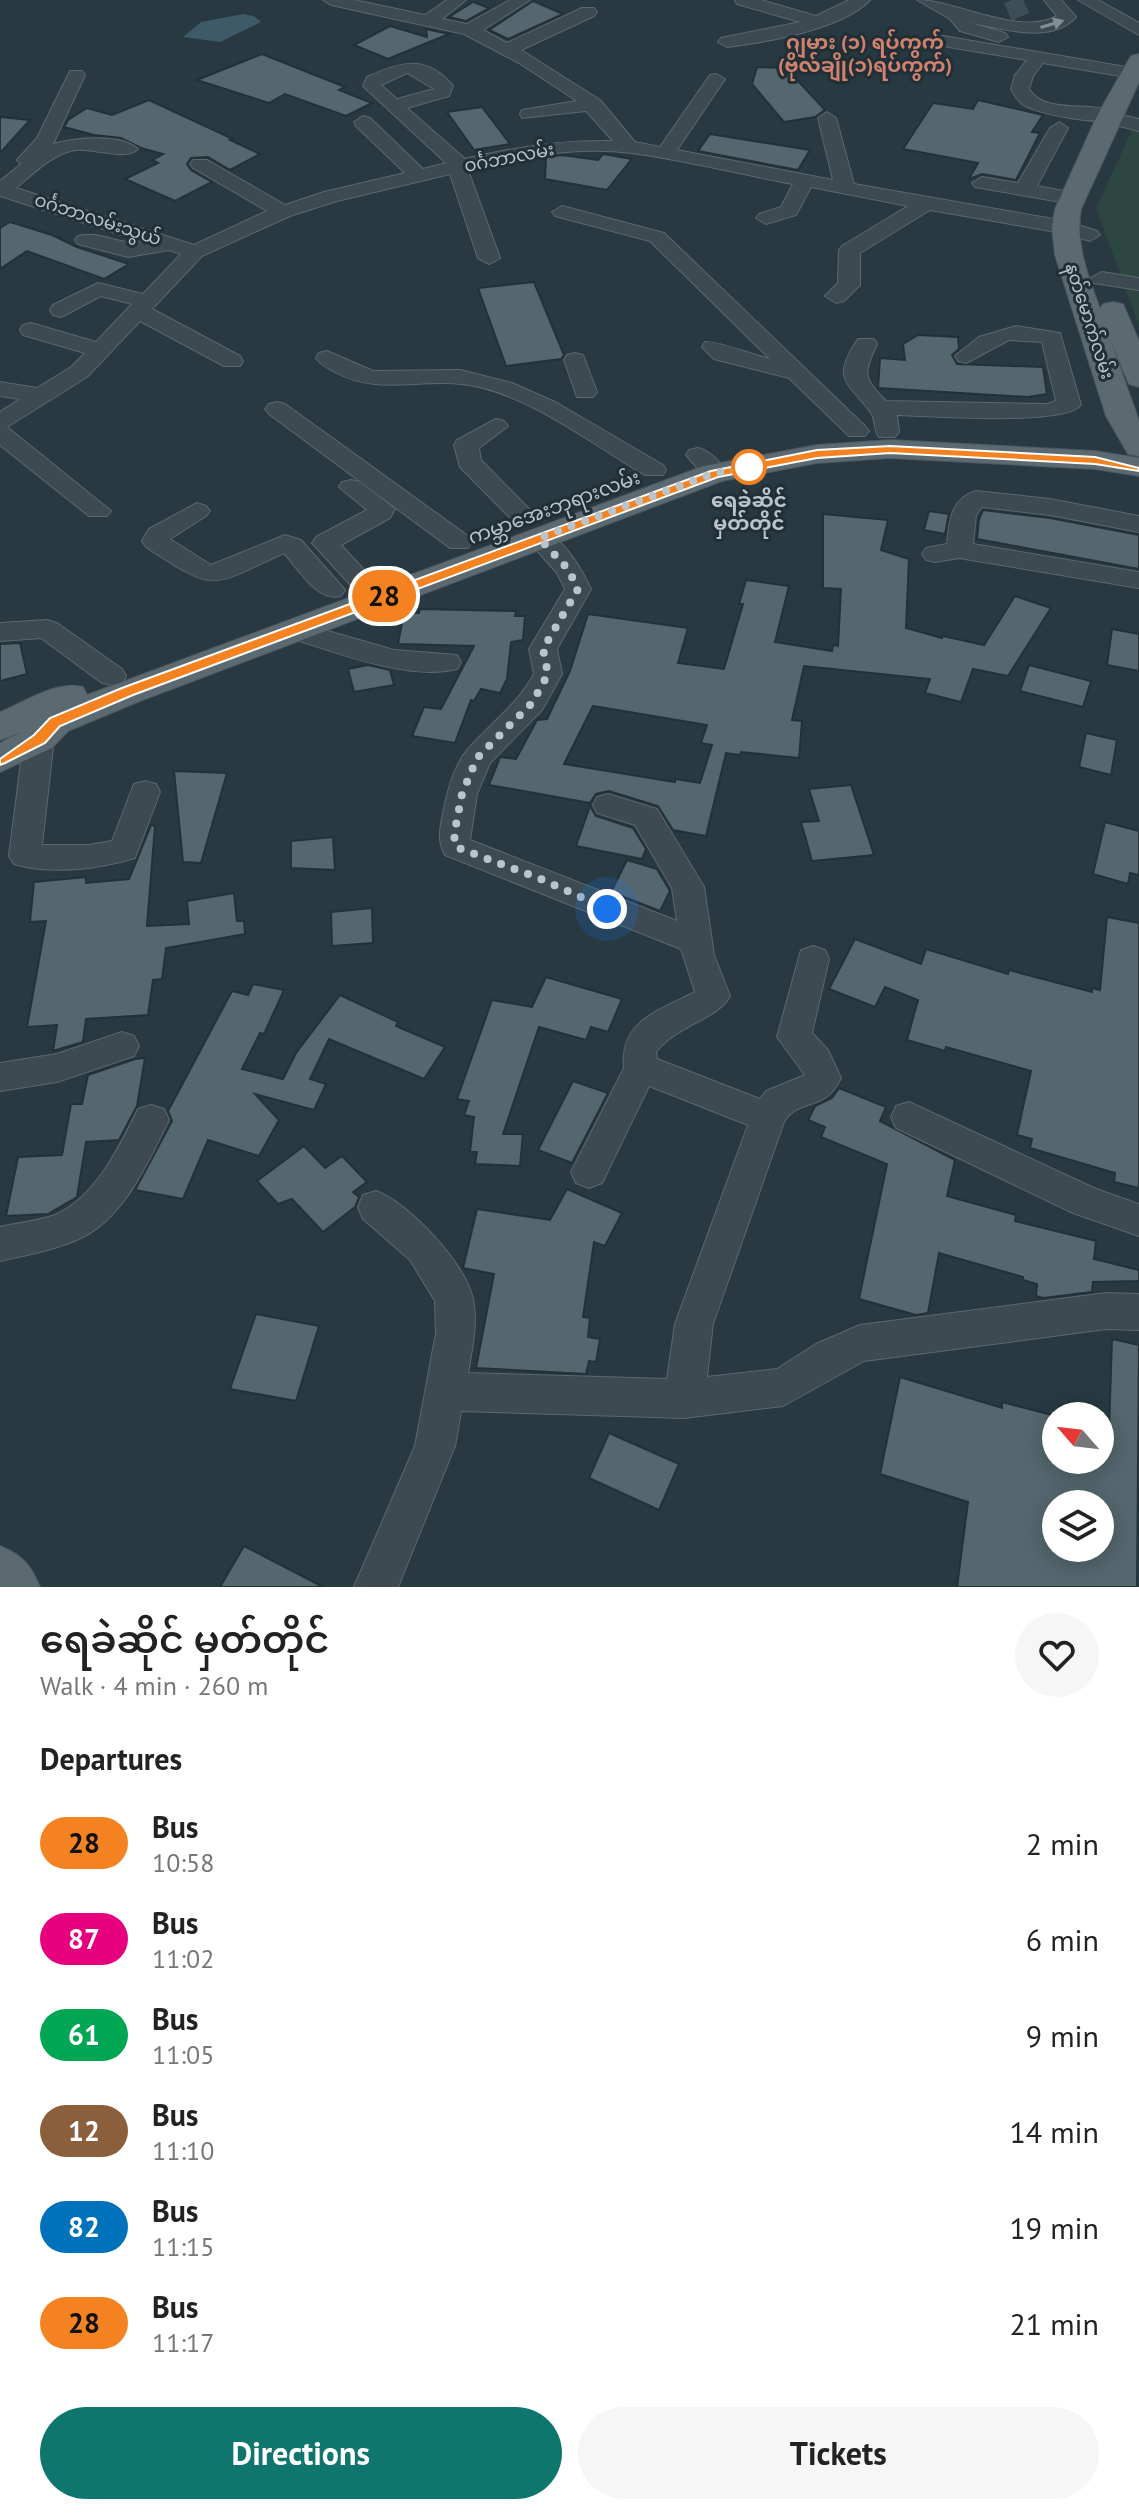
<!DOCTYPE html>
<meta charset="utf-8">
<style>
body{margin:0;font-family:"PT Sans","Noto Sans Myanmar",sans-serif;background:#f6f6f6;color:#222;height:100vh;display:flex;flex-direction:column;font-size:30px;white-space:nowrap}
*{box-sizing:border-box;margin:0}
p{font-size:26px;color:#767676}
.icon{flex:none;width:44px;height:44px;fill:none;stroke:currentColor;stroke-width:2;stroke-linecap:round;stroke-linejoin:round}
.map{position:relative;height:1587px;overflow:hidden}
.sheet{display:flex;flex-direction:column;background:#fff;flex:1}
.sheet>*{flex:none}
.badge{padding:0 16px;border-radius:26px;font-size:28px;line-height:52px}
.needle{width:52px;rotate:298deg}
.buttons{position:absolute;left:1042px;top:1402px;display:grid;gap:16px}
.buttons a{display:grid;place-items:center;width:72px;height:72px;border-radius:50%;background:#fff;box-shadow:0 4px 20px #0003;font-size:40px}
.you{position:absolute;width:40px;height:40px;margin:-20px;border:6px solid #fff;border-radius:50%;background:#1a73e8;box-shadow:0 0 0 12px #1a73e833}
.map>.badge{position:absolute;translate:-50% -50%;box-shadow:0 0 0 4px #fff}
h2{padding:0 40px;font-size:30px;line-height:72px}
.round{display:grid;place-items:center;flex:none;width:84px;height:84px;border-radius:42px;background:#f6f6f6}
.summary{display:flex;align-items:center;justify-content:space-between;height:136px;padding:0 40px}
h1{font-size:38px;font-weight:600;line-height:60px}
.button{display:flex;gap:16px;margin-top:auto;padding:16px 40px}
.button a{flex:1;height:92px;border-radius:48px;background:#0f766e;color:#fff;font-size:32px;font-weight:600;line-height:92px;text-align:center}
.button a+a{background:#f6f6f6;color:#222}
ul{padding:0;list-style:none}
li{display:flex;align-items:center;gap:24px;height:96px;padding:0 40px}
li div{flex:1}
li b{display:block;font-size:30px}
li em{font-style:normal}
li .badge{min-width:88px;font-weight:700;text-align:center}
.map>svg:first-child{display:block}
.green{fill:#2d4641}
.water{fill:#3e5967}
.building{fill:#54666e;stroke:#233138;stroke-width:2;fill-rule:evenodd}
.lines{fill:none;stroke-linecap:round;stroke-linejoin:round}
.minor-tunnel{stroke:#3e4e56;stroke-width:19;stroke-dasharray:19 9;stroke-linecap:butt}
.minor-casing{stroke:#5b686e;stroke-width:2}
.major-casing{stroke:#49565d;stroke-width:2}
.minor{fill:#3d4a51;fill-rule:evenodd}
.major{fill:#5b6971;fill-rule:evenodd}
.oneway{fill:#828e94}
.line{fill:#f58220;stroke:#fff;stroke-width:2}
.walk{stroke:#bac5cb;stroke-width:8;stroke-dasharray:0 14.4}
.stop-dot{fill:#fff;stroke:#f58220;stroke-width:4}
.labels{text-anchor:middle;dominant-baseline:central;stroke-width:6;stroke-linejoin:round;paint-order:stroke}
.far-street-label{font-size:18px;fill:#bac5cb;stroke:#212f36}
.far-quarter-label{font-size:20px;font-weight:bold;fill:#d0826f;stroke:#212f36}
.stop-label{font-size:20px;font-weight:bold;fill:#bac5cb;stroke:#212f36}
.street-label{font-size:20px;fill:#bac5cb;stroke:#212f36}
</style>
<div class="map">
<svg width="1139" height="1587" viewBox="0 0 1139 1587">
<rect width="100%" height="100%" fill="#283941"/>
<path class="green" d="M1139,115v211l-43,-118z"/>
<path class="water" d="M243,14l11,2 7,6 -41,20 -37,-5 18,-15z"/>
<g class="building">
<path d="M533,1l30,13 -55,25 -19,-9z"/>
<path d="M473,2l16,6 -23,13 -17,-4z"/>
<path d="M390,26l37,11 -1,-8 23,5 -61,25 -34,-14z"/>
<path d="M262,54l83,33 -6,3 33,13 -26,13 -61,-22 -16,9 -72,-23z"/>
<path d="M757,67l29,1 39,42 -10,7 -31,5 -32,-38z"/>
<path d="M149,100l84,39 -3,1 30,14 -30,16 -22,-13 -17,1 -4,6 4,6 21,12 -37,19 -50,-22 33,-16 -6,-3 11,-6 -22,-6 -20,-10 -27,-3 -30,-8 4,-7 19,-12 25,7z"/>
<path d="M978,100l65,15 -11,17 8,1 -24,47 -34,-6 -13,5 9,-16 -75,-14 30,-46 40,6z"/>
<path d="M482,107l28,37 -36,6 -27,-38z"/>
<path d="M0,117l30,3 -30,33z"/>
<path d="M710,134l100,16 -12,20 -100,-19z"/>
<path d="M603,154l29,5 -25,31 -62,-11 1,-22 16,-2 36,5z"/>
<path d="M10,222l42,13 25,12 52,17 -25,15 -77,-28 -27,18v-41z"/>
<path d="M534,282l30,73 -3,4 -55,7 -28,-78z"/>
<path d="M918,335l40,2 1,12 -7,6 5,9 86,3 4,27 -19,3 -150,-9 2,-30 25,2 -2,-16z"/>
<path d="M983,510l67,8 89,17v34l-162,-30 2,-20z"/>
<path d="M929,511l20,3 -4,20 -21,-4z"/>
<path d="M823,514l65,6 -7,30 28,9 -3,69 36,10 1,-2 41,9 31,-49 36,12 -43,68 -35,-7 -12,33 -36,-9 5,-14 -126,-13 -12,54 10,1 -3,37 -58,-6 -1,3 -14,-2 -20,83 -33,-6 -15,-24 -49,-15 -13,3 -6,9 -101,-18 11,-28 16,2 21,-39 10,-1 23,-48 18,-57 100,14 -10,35 46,6 19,-65h-4l7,-24 43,6 -14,56 57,9 1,-6 5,1 3,-57 -18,-1zM593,706l114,19 -6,18 11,2 -12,38 -25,-4v3l-111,-18z"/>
<path d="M420,609l96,2 -1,5h10l-2,24 -12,2 -4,37 -7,14 -19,-4 -7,12 -3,-1 -16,43 -43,-7 12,-29 17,2 33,-63 -76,-2 6,-31h15z"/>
<path d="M1112,629l27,5v37l-32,-6z"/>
<path d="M20,643l7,31 -27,7v-37z"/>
<path d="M368,665l22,5 4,15 -40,7 -6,-23z"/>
<path d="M1029,665l62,16 -8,26 -63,-16z"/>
<path d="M1086,733l31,7 -6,35 -32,-8z"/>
<path d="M174,771l53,2 -26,90 -18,-1z"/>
<path d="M851,785l23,70 -62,6 -11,-39 18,-1 -10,-32z"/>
<path d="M590,806l6,10 37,12 13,21 -4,10 -66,-13z"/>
<path d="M1105,822l34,9v44l-9,-2 -2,11 -35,-10z"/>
<path d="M151,825l4,1 -8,100 42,-2 -2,-23 47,-8 3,28h7l1,13 -79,14 -4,31 -9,1 -5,35 -62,4 -3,23 -30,9 4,-26 -30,2 19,-106 -16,1 4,-40 52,-5v6l43,-4z"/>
<path d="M333,837l2,33 -44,-2v-27z"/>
<path d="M627,860l30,9 13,22 -10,20 -49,-19z"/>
<path d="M372,908l1,35 -41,3 -1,-34z"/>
<path d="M1107,917l32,6v265l-25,-6 1,-9 -85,-25 2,-9 -15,-4 14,-64 -85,-24 -1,4 -38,-11 11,-40 -33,-13 -10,20 -46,-18 26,-50 66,25 5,-15 82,25 1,-4 83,22v-4l8,2z"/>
<path d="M546,977l76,22 -14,33 -17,-5 -5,13 -47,-13 -36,107h20l-3,32 -45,-2 2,-12h-7l4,-35 -10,-2 5,-14 -12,-2 35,-99 40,7z"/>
<path d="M253,984l31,6 -20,44 -4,-1 -18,36 41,10 13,-26 44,-58 58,27 -2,4 49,21 -21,32 -95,-40 -19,40 16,5 -12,26 -59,-16 24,26 -20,36 -51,-16 -25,59 -48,-9 37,-69 -4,-10 64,-120 16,4z"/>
<path d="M145,1058l-8,48 -18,34 -33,2 -9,55 -29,17 -42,2 12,-59 44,-2 9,-51h11l6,-29 47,-16z"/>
<path d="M573,1081l35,12 -36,70 -34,-13z"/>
<path d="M839,1088l47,19 -6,14 75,39 -8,36 69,19 -1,6 81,20 -2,18 45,11v11l-46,1 -1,10 -49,6 -7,-2 1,-12 -14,-4v-3l-84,-24 -11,60 -12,2 -57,-16 28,-135 -66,-27 4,-10 -17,-7 7,-14 17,-8z"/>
<path d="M304,1146l21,22 17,-12 25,26 -14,10 6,5 -4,10 -32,25 -31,-33 -14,5 -21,-23z"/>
<path d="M567,1189l55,24 -17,33 -11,-4 -11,75 7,1 -2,19 12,2 -4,23 -7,-1 -3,13 -110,-6 18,-94 -31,-6 14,-59 73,11z"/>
<path d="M256,1314l63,12 -23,75 -66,-12z"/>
<path d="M1112,1339l27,6 -2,242h-180l11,-85 -88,-28 20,-97 102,31v-6l54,14v44h44v-32l9,2zM1056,1504h44v44h-44z"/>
<path d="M609,1433l70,31 -20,46 -70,-32z"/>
<path d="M244,1546l79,41h-103z"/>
</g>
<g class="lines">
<path class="minor-tunnel" d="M1008,12l22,-10"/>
<defs>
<g id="minor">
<path d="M323,0h31l71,15 22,-15h19l-24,19 25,5 43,-24h20l-47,30 24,13 75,-35h12l3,4 -3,4 -73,34 79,50 35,42 25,5 50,-72 6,-1 9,5 -48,71 156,30 -15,-62 9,-6 9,6 18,66 211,37 32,10 3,4 -10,6 -28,-8 -132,-23 -70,43v32l-16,16 -8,2 -11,-7 13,-13 1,-33 3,-4 66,-40 -97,-19 -15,28 -30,9 -10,-6 3,-4 22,-7 12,-23c-54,-10 -108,-24 -162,-31 -54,-7 -111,3 -163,17l32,88 -11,6 -11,-6 -28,-84 -113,27 -47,15 -88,40 -50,53 88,47 3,5 -3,5h-16l-84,-45 -53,56 -80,50 104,84 -4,5h-18l-89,-71v-33l20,-13 -20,-3v-14l37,6 34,-21 14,-14 -62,-18 -3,-5 3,-5 8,-2 65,19 36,-38 -31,-8 -40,21 -8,-2 -3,-5 3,-5 45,-22 45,11 38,-40 -12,-4 -41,7 -50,-13 -3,-4 3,-4c21,-6 43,10 65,6l-143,-46v-15l21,-17 -4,-4 20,-22 33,-67h12l3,4 -32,69c21,-6 68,-11 85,5 -12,12 -45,-1 -62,1 -23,3 -43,24 -60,38l178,57 73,-34 -74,-43 -3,-4 3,-4h14l78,45 39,-13 81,-19 -49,-47 -2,-4 9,-6 7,2 53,51 23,-6 -83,-77 4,-9c33,-14 58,-24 86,9l-4,10 -42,12 58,51c50,-12 96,-19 148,-18l-27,-30 -64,7 -2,-4 2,-4 55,-9 -58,-38 -55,-29 -133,-29zM407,73l27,16 -37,10 -16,-14z"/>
<path d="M735,0h26l55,16 33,-16h21c-27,29 -103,42 -143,47l-9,-5 3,-4 79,-16 -63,-18z"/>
<path d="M917,0c39,0 102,37 140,16l-13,-16h17l15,17c-26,28 -72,11 -105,6l34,10 3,4 -9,5 -39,-11 -10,-12z"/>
<path d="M1078,0h20l41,23v12z"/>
<path d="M943,36l189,32 6,1 1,7 -7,2 -89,-15 -10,13 -4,13c18,29 70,8 89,27 -11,12 -82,-2 -96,-12 -5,-4 -8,-10 -11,-15l4,-14 12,-15 -90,-15 -3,-4 3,-4z"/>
<path d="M1126,116l13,3v12l-20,-5 -2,-4z"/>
<path d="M1059,122l9,6 -31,58 42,8 3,4 -3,4 -7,2 -97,-17 -3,-4 10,-6 36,6 32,-55z"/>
<path d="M562,206l102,27 201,193 4,5 -4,5h-16l-60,-58 -75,-19 -12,-12 3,-5c9,-2 51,14 65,17l-120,-118 -95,-25 -3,-4z"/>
<path d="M1102,272l37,6v12l-45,-7 -3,-5z"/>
<path d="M1016,326l44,7 21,72c-15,21 -153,11 -184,10l2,17 -4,5h-16c-6,-8 -3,-17 -8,-24 -23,-32 -41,-32 -13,-74h16l3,5c-14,30 -14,34 9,57l161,3 9,-3 -14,-59 -33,-2 -43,23 -8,-2 -3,-5 24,-19z"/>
<path d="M327,351l46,20 87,-1 52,13 45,20 106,62 3,5 -3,5h-18c-53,-31 -122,-85 -184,-91 -44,-5 -85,11 -126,-12 -7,-4 -14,-7 -19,-14l3,-5z"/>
<path d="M575,353l8,2 14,37 -4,5h-16l-13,-37 3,-5z"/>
<path d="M277,402l8,2 183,132 4,6 -4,6h-18l-181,-134 -4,-5 4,-5z"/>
<path d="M496,419l8,2 4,5 -29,22 2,12 52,53 4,5 -4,5h-18l-55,-56 -6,-22 3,-5z"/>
<path d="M698,448c13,3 22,14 29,25l-3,5h-18l-20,-23 3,-5z"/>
<path d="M351,480l9,2 35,27 -5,9 -49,27 50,54 -4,6 -9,3 -9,-3 -57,-62 4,-6 51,-27 -28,-23 3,-5z"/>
<path d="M976,491l74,8 89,17v16l-89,-17 -68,-8 -6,8 -3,29 166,28v16l-180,-30 -24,4 -9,-2 -4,-6 4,-6 21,-4c2,-22 4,-46 29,-53z"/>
<path d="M197,503l9,3 4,5 -4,5 -36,23 41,26 74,-30 16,5 44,50 -4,6c-24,6 -42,-26 -57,-43 -76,35 -67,40 -138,-6l-4,-6 7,-12z"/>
<path d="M539,530c24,6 42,38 52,59l-34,60 5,25 -20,36 -52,53 -13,31 -7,46 207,81 -5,-33 -37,-63 -38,-12 -4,-8 4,-8 11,-3 49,15 47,78 10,68 16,41c-13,24 -52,28 -74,56l1,7 103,40 6,-8 39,-16 -28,-38 24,-87 12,-4 12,4 4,9 -17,74 16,17 13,28c-17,35 -42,19 -57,44l-71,202 -6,53 70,-8 39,-25 44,-19 246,-32 33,1v36l-33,-1 -242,32 -81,45 -99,12 -223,-7 -6,35 -57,141h-44l61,-141 21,-113 -1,-32 -25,-41 -47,-41 -5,-12 5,-12 13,-4c33,12 90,73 97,108 5,24 -1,50 -5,74l199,6 8,-55 73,-199 -99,-39 -47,97 -13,5 -13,-5 -5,-11 53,-104c-5,-48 37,-58 71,-76l-14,-43 -236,-94c-8,-15 -5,-26 -2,-42 4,-21 11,-48 25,-64 23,-26 49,-44 66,-75l-5,-25 36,-60 -8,-16 -31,-35 4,-6z"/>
<path d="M47,620l10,3 65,46 4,7 -4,7 -10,2 -10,-2 -61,-45 -41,3v-18z"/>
<path d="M293,621l101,29 63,5 4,7 -4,7c-50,13 -125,-19 -174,-33l-4,-6 4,-6z"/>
<path d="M39,729l10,3 5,7 -12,106h47l23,-4 22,-57 11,-3 11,3 4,8 -25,66c-36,11 -84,17 -121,6l-5,-8 15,-117 5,-7z"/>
<path d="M122,1032l12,4 5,10 -5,10 -77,26 -57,9v-28l57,-9z"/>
<path d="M909,1102l187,87 43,15v32l-66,-23 -177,-85 -5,-11 5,-11z"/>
<path d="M151,1105l13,4 5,11c-21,42 -45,99 -90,119 -25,11 -52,16 -79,22v-34c18,-4 38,-6 55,-12 40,-17 65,-69 83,-106z"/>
</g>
<g id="major">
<path d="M1139,54v28l-58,127c-6,36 7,66 19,100l3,-5 10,-2 10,2 16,37v46l-10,-3 -19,-45 29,82v35l-11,-2 -22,-38 -51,-161 -3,-28 3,-18 42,-93 31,-55 3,-5z"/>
<path d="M890,440l205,11 44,7v18l-44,-7 -205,-11 -73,5 -95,18 -582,220 -72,30 -16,17 -52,24v-29l22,-11 -22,8v-28c25,-10 56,-32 83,-25l4,8 617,-229 113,-21z"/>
<path d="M0,1546c22,9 31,19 40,41h-40z"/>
</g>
</defs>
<use href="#minor" class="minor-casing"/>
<use href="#major" class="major-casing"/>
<use href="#minor" class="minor"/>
<use href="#major" class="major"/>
</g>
<defs><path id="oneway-solid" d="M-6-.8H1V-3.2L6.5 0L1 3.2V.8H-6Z" transform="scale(2)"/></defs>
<use class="oneway" href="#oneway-solid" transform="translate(1052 24) rotate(-17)"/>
<path class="line" d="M890,446l205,11 44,11v3l-44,-7 -205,-11 -73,5 -99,19 -585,218 -73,31 -15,17 -40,20 -5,2v-6l34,-24 16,-17 72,-30 589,-217 106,-21z"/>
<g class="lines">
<path class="walk" d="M607,909l-66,-30 -85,-32 -2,-12 8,-41 15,-36 55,-55 16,-29 -5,-25 35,-60 -10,-20 -29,-31 176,-65 34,-6"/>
</g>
<circle class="stop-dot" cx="749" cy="467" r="16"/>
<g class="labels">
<g class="far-street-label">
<text transform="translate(509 157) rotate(-11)">ဝင်္ဂဘာလမ်း</text>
<text transform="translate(98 219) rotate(18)">ဝင်္ဂဘာလမ်းသွယ်</text>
<text transform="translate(1090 321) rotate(72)">နတ်မောက်လမ်း</text>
</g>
<g class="far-quarter-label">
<text x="865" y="42">ဂျမား (၁) ရပ်ကွက်<tspan x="865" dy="23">(ဗိုလ်ချို(၁)ရပ်ကွက်)</tspan></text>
</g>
<g class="stop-label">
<text x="749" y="500">ရေခဲဆိုင်<tspan x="749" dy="23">မှတ်တိုင်</tspan></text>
</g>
<g class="street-label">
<text transform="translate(554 507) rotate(-20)">ကမ္ဘာအေးဘုရားလမ်း</text>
</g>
</g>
</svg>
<div class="buttons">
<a><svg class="needle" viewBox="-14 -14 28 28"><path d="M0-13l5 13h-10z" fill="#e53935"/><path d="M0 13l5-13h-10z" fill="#767676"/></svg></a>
<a><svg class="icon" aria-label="layers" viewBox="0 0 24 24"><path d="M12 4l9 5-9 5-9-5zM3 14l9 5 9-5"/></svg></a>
</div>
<div class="you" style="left:607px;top:909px"></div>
<b class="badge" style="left:384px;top:596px;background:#f58220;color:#111">28</b>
</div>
<section class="sheet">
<div class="summary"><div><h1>ရေခဲဆိုင် မှတ်တိုင်</h1><p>Walk · 4 min · 260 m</p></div><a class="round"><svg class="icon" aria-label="heart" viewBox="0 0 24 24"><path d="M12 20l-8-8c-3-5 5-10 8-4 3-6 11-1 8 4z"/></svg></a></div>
<h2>Departures</h2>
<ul>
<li><span class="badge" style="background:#f58220;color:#111">28</span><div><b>Bus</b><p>10:58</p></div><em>2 min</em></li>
<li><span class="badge" style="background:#e6007e;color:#fff">87</span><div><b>Bus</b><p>11:02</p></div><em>6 min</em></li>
<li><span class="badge" style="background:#00a651;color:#fff">61</span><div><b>Bus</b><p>11:05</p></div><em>9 min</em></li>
<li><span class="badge" style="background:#8b5e3c;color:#fff">12</span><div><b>Bus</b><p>11:10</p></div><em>14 min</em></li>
<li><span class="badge" style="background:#0072bc;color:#fff">82</span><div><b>Bus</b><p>11:15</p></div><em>19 min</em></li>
<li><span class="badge" style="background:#f58220;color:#111">28</span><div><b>Bus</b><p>11:17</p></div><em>21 min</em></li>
</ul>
<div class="button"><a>Directions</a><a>Tickets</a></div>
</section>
